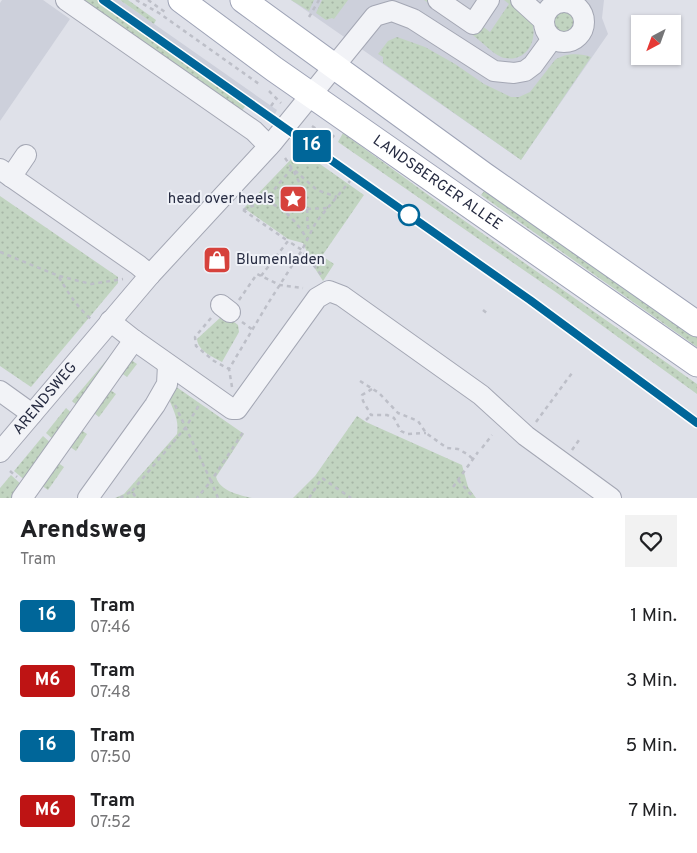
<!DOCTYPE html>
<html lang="de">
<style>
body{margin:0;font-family:Overpass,sans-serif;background:#f2f2f2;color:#202124;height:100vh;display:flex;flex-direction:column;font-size:19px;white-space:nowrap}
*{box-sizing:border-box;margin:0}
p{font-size:16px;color:#757577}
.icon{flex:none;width:28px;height:28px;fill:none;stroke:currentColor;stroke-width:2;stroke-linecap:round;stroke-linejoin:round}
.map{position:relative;height:498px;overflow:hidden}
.drawer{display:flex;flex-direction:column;background:#fff;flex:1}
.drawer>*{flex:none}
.badge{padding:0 10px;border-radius:4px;font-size:18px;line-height:32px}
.needle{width:32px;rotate:221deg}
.fabs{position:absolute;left:631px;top:15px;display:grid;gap:10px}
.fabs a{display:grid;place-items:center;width:50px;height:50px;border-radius:0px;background:#fff;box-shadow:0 1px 4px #0004;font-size:25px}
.map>.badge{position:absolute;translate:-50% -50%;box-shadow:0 0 0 2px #fff}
.round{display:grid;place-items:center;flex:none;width:52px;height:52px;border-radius:0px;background:#f2f2f2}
.head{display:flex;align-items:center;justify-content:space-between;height:85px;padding:0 20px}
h1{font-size:24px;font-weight:800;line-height:38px}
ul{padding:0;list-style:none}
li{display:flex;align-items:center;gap:15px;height:65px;padding:0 20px}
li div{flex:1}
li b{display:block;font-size:19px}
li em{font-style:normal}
li .badge{min-width:55px;font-weight:700;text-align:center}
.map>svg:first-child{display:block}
.built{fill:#cdd0db}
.green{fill:url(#green-dots)}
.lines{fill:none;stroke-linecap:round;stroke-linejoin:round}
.minor-casing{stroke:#a4a7b4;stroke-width:22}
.major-casing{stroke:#9ea3b6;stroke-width:27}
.path{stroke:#bdbfc8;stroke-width:2.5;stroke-dasharray:4 4;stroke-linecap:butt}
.minor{stroke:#f2f3f7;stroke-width:20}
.major{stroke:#fff;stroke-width:25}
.tram{stroke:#787d94;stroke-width:1}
.line-casing{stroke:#fff;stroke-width:11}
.line{stroke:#069;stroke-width:8}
.stop-dot{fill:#fff;stroke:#069;stroke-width:2.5}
.labels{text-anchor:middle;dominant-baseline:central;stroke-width:4;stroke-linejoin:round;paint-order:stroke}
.street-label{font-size:15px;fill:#272c42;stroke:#eff1f7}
.poi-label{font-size:15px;fill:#272c42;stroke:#eff1f7;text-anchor:end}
</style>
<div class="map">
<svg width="697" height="498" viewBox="0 0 697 498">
<defs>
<pattern id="green-dots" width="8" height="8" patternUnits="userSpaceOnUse" patternTransform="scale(1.25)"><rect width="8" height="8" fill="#c1d4c0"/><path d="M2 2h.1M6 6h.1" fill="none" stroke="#a6b6a6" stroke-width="1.8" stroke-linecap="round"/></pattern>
</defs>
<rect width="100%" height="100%" fill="#dfe1e9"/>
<g class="built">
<path d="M2,0h41l27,19 -70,102v-118z"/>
<path d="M97,0h23l157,110 -6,12z"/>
<path d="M291,0h313l-2,18 6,16 -87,126z"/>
</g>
<g class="green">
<path d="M78,0h19l149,105 -5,7z"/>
<path d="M120,0h8l28,20 -2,4z"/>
<path d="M291,0h23l-5,11z"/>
<path d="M322,0h26l-14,19 -2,-1 -6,2 -10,-7z"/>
<path d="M424,0h5l52,25 9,7 19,-28 -5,-4h8c6,6 15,12 19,19 8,19 -3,43 -26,39 -9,-1 -23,-16 -31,-22 -16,-13 -33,-24 -50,-36z"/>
<circle cx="565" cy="24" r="12"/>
<path d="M397,37l28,10 30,17 29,20 27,13h8l11,-5 25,-32c10,-7 25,-7 36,-3l-70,103 -138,-97v-6l-5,-3 10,-13z"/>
<path d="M343,133l99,72 255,179v10l-140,-101 -219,-151z"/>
<path d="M300,150l64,45 -42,61 12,8 -11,17 -9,-14 -11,-24 -15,-4 -44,-31z"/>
<path d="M485,190l212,146v11l-216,-152z"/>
<path d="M0,196l118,81v6l-87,104 -31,-21z"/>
<path d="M222,316l6,1 10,8 1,7 -17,30c-9,-5 -24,-11 -25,-23z"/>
<path d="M115,350l-35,58 -8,-7z"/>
<path d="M127,357l10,7 -10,13 -10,-7z"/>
<path d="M162,377l82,57 -28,43c4,14 23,18 36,21h-137l9,-4 53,-60c4,-20 -13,-37 -15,-57z"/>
<path d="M106,387l10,7 -17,23 -9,-7z"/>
<path d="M66,408l8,7 -18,27 -10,-9z"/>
<path d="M357,416l9,6 96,43 6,22 8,11h-183l22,-22z"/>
<path d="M77,427l10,7 -11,17 -10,-7z"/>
<path d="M43,436l10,9 -26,37 -13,-11z"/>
<path d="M54,460l10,7 -16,23 -7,-5z"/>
<path d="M11,475l12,11 -8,12h-15v-10z"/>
</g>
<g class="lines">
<defs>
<g id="minor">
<path d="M66,0l188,131 15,15"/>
<path d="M438,0l35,24 16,-24"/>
<path d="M521,0l23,21"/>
<circle cx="564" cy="22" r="20"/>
<path d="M0,169l138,96 12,10"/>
<path d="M11,177l15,-22"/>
<path d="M221,305l9,7"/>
<path d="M110,321l24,19 98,69h5l80,-111 12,-7 13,5 139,99 45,41 85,62"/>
<path d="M0,391l32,23"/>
<path id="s1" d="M0,452l150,-177 122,-132 103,-127 17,-5 21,8 81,52 20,2 11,-2 8,-6 19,-26"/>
<path d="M22,498l112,-158"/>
<path d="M88,498l67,-93 12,-21 1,-19"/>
</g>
<g id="major">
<path id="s2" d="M181,0l93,69 423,295"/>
<path d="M243,0l241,175 213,149"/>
</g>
</defs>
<use href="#minor" class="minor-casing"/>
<use href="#major" class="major-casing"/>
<g class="path">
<path d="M136,0l23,13 100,71"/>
<path d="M148,0l17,12"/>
<path d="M309,17l10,-17"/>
<path d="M269,91l12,12"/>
<path d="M271,106l5,-7"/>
<path d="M312,126l19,13 4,-5"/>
<path d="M294,145l16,7"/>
<path d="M300,149l18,-20"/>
<path d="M285,158c11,15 19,32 22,51 1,8 -1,16 3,23"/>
<path d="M264,202l28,-34 25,22 20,7"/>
<path d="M243,210c6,-2 16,-8 22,-8 18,3 34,23 42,37"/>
<path d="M243,210l45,31"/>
<path d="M283,210l45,-2"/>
<path d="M0,252l59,24 32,8 32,-5"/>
<path d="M261,276l27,-35 14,9 20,26"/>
<path d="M59,277c9,16 19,31 32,42"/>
<path d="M239,300l18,-26 23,11 23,3"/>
<path d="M483,310l6,5"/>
<path d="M211,318l-16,19 1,9 18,15 15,8"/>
<path d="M242,322l11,8"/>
<path d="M360,381l19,12 19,20 20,8 8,12 21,15 11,1 9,5 6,5"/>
<path d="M232,387l-3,-18 38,-64 35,-55 14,-28 34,-41"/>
<path d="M372,389l-10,6 1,6 8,14h16l7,3 7,13 6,3 19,-1"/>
<path d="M175,405l36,76 -14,17"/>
<path d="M366,420l5,-5"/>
<path d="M536,422l36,-49"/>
<path d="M482,448l10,-13"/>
<path d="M572,450l7,-10"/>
<path d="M10,471l7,6"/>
<path d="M458,480l16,18"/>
<path d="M453,487l25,-35"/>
<path d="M132,491l54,-64 13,-22"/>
<path d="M120,498l12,-7 4,7"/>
<path d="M218,498l-7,-17 33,-50"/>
<path d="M309,498l13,-20 29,20"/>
</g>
<use href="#minor" class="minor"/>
<use href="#major" class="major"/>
<path class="tram" d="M103,0l427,300 167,123"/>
</g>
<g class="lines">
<defs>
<path id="line" d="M103,0l427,300 167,123"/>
</defs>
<use href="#line" class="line-casing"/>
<use href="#line" class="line"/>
</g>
<defs>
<symbol id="sight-square" viewBox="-11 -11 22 22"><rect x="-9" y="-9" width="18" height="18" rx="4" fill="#d6423c" stroke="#eff1f7"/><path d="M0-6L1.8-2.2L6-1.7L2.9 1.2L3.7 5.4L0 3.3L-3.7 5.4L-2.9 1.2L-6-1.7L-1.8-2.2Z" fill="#fff"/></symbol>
<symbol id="shop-square" viewBox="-11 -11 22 22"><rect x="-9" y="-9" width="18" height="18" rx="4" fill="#d6423c" stroke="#eff1f7"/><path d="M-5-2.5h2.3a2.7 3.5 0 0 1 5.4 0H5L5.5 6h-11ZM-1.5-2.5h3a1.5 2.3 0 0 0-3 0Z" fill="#fff"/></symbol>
</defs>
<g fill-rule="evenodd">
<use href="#sight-square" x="277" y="183" width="32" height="32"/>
<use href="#shop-square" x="201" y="244" width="32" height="32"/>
</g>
<circle class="stop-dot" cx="409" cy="215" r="10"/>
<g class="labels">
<g class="street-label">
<text stroke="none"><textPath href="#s2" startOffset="315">LANDSBERGER ALLEE</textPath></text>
<text stroke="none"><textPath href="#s1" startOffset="70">ARENDSWEG</textPath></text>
</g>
<g class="poi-label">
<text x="274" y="199">head over heels</text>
<text x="236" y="260" text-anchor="start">Blumenladen</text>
</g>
</g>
</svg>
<div class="fabs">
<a><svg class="needle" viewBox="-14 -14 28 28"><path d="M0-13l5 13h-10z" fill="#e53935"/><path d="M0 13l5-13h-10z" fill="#757577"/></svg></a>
</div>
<b class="badge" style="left:312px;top:146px;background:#069;color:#fff">16</b>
</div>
<section class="drawer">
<div class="head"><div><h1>Arendsweg</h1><p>Tram</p></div><a class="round"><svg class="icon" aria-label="heart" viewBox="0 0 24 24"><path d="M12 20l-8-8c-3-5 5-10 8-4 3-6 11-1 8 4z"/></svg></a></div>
<ul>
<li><span class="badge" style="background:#069;color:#fff">16</span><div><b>Tram</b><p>07:46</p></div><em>1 Min.</em></li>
<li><span class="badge" style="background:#be1414;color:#fff">M6</span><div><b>Tram</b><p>07:48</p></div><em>3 Min.</em></li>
<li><span class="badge" style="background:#069;color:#fff">16</span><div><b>Tram</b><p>07:50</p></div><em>5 Min.</em></li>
<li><span class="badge" style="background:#be1414;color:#fff">M6</span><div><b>Tram</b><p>07:52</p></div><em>7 Min.</em></li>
</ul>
</section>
